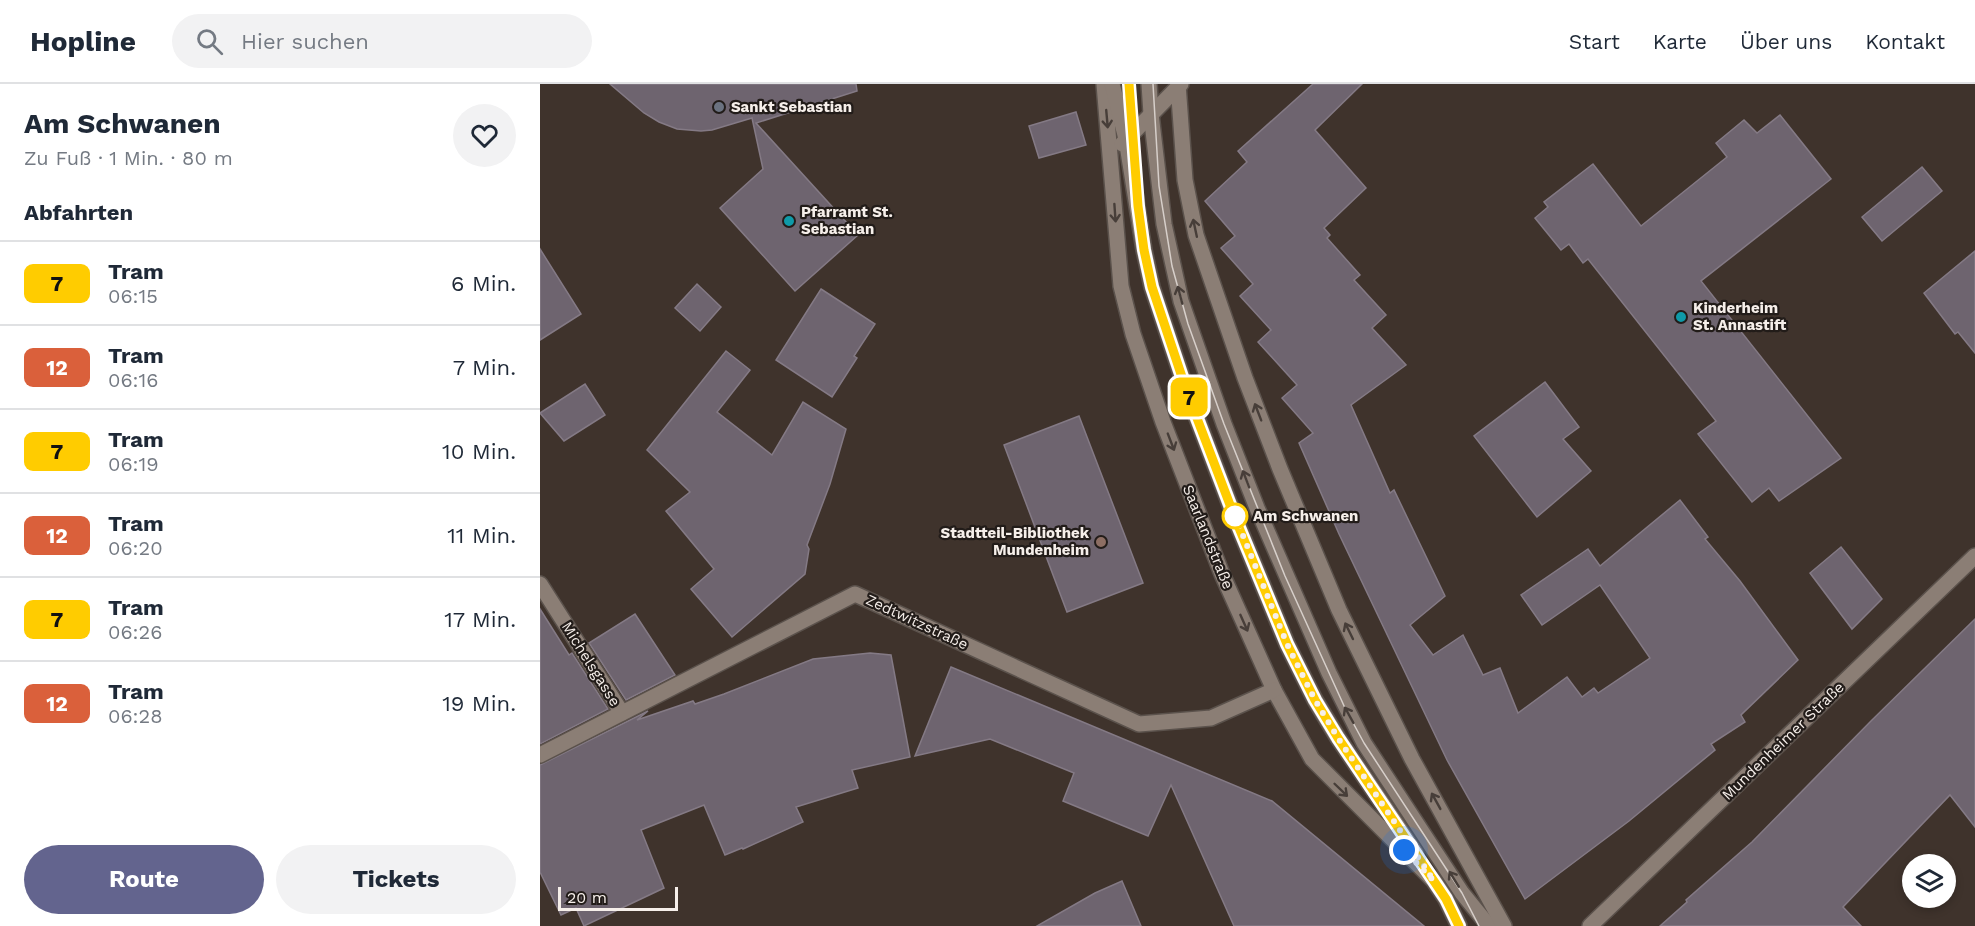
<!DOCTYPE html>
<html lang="de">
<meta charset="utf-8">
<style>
body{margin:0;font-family:"Work Sans",sans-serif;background:#f2f2f3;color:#1f2937;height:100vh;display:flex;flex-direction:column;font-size:22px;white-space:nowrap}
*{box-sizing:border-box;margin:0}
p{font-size:20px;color:#747a83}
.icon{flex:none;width:33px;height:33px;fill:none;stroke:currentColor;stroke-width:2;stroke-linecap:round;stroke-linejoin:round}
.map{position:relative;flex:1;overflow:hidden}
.sheet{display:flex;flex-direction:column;background:#fff;width:540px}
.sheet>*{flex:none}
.badge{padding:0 12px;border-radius:9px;font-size:21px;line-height:39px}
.controls{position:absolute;left:1362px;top:770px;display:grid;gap:12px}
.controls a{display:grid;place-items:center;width:54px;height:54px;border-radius:50%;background:#fff;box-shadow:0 3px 9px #0003;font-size:30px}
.scale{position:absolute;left:18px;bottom:15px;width:120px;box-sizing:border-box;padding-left:6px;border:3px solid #f6efea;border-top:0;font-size:16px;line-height:21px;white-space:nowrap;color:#f6efea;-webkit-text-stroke:4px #221c19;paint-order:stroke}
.you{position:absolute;width:30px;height:30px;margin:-15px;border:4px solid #fff;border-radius:50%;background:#1a73e8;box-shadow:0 0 0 9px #1a73e833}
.map>.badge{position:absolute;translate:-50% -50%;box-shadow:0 0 0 3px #fff}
h2{padding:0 24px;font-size:22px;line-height:54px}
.round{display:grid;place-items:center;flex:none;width:63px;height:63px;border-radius:32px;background:#f2f2f3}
.overview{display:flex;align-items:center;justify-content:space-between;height:102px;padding:0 24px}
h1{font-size:28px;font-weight:700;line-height:45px}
.action{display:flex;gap:12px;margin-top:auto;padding:12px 24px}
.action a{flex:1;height:69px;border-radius:36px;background:#63648e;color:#fff;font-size:24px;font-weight:700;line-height:69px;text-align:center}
.action a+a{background:#f2f2f3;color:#1f2937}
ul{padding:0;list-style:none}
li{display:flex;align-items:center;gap:18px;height:84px;padding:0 24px;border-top:2px solid #e0e1e3}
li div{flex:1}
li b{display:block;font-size:22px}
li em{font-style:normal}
li .badge{min-width:66px;font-weight:700;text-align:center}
header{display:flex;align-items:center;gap:36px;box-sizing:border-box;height:84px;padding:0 30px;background:#fff;border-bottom:2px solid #e0e1e3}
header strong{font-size:28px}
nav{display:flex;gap:33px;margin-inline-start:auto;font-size:21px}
.search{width:420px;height:54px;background:#f2f2f3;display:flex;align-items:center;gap:15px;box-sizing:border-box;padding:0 21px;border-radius:33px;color:#747a83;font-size:22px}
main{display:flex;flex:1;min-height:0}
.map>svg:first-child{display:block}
.building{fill:#6e646f;stroke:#847a85;stroke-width:1.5}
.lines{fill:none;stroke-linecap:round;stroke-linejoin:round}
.minor-casing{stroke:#5b524c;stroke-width:18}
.minor{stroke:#8b7e75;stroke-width:15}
.tram{stroke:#d7cfca;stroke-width:1.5}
.oneway{stroke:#473e39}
.line-casing{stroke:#fff;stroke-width:14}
.line{stroke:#fc0;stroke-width:9}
.walk{stroke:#f6efea;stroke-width:6;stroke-dasharray:0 10.8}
.worship-dot{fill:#6b7280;stroke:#221c19;stroke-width:2}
.culture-dot{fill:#0f9aa8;stroke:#221c19;stroke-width:2}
.stop-dot{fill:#fff;stroke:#fc0;stroke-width:3}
.education-dot{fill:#8d6e63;stroke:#221c19;stroke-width:2}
.labels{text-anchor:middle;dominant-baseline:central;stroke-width:4.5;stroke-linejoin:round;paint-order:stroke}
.poi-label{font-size:15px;font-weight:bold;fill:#f6efea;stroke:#221c19;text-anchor:start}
.stop-label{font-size:15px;font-weight:bold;fill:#f6efea;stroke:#221c19;text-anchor:start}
.street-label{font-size:15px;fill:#f6efea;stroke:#221c19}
</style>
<header>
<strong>Hopline</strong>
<div class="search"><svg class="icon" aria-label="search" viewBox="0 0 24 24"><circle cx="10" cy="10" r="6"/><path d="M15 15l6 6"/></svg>Hier suchen</div>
<nav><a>Start</a><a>Karte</a><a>Über uns</a><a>Kontakt</a></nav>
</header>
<main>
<section class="sheet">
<div class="overview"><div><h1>Am Schwanen</h1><p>Zu Fuß · 1 Min. · 80 m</p></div><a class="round"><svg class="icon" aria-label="heart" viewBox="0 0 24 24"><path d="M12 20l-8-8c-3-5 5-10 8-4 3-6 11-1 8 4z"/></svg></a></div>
<h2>Abfahrten</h2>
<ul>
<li><span class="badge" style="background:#fc0;color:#111">7</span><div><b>Tram</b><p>06:15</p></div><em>6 Min.</em></li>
<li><span class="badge" style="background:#da603b;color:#fff">12</span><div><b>Tram</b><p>06:16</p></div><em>7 Min.</em></li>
<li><span class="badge" style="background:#fc0;color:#111">7</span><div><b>Tram</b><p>06:19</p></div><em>10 Min.</em></li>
<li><span class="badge" style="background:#da603b;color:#fff">12</span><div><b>Tram</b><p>06:20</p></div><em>11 Min.</em></li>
<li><span class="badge" style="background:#fc0;color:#111">7</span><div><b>Tram</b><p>06:26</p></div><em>17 Min.</em></li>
<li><span class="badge" style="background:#da603b;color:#fff">12</span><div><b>Tram</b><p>06:28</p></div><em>19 Min.</em></li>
</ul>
<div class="action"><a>Route</a><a>Tickets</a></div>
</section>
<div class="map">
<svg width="1435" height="842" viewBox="0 0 1435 842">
<rect width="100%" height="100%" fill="#3f332c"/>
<g class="building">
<path d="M70,0h246l1,7 -101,32 102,112 -63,56 -75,-83 43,-39 -11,-51 -40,12 -11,1 -24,-2 -18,-7 -15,-9z"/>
<path d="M773,0h49l-47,46 51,58 -42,40 6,7 -3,3 33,37 -6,5 32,35 -14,13 34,37 -55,40 39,88 4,-3 51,106 -35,29 23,30 30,-20 20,40 17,-7 18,45 49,-36 15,20 12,-9 4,5 52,-35 -50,-73 -58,40 -21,-30 67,-46 12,17 80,-66 28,37 -3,2 35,42 58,79 -57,55 4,7 -34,22 4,6 -86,71 -104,78 -78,-139 -108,-226 -40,-91 14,-10 -31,-35 15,-13 -39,-43 13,-12 -31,-34 13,-12 -32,-36 14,-12 -30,-35 42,-39 -9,-11z"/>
<path d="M536,28l10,33 -47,13 -10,-32z"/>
<path d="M1240,31l51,64 -130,102 140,177 -62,43 -10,-13 -17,14 -54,-68 18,-13 -128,-162 -5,4 -14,-19 -8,6 -26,-32 13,-11 -4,-5 49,-38 48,62 86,-69 -11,-14 28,-23 13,13z"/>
<path d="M1382,83l20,24 -60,50 -20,-24z"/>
<path d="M0,165l41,65 -41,26z"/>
<path d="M1435,167v102l-17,-21 -3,2 -31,-41z"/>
<path d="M157,200l24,23 -21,24 -25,-23z"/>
<path d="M281,205l54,35 -21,32 3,2 -25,39 -56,-37z"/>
<path d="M186,267l24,19 -33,42 55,43 31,-53 43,27 -16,55 -23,61 2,4 -4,25 -73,63 -41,-48 23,-20 -48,-58 24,-19 -43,-42z"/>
<path d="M1005,298l34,45 -16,12 28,32 -54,46 -63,-81z"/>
<path d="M45,300l20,31 -41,26 -24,-28z"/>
<path d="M539,332l64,167 -76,29 -63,-167z"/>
<path d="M1301,463l41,52 -30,30 -42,-56z"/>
<path d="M0,525l29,46 3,-2 36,56 -68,35z"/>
<path d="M95,530l40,61 -49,25 -37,-57z"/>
<path d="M1435,535v208l-25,-32 -107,112 18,19h-201l27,-24 -1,-2 66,-58 119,-121z"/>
<path d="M330,569l21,2 19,102 -58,13 6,18 -62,19 7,15 -60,27 -1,-1 -17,7 -21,-50 -63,25 23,58 -80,38 -8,-18 -15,7 -21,-43v-107l108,-54 -11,9 56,-19 2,3 29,-10 89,-35z"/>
<path d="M411,583l321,134 152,125h-190l-63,-141 -23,51 -85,-35 11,-28 -84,-34 -75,17z"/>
<path d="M582,797l19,45h-104l58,-33z"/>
</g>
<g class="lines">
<defs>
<g id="minor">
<path d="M564,0l17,202 12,48 30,88 59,152 52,116 38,69 122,122 12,18 13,27"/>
<path d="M572,0l14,55 18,111 8,37 35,105 48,126 52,126 28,56 23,38 78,115"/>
<path d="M609,0l2,30 13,110 17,77 43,123 33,84 72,165 35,70 98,150 27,33"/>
<path d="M638,0l7,96 11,55 49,143 35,91 59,141 73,149 92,167"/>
<path d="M582,60l59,-60"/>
<path d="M0,500l82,129"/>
<path d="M0,671l315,-161 284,130 72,-6 63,-28"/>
<path d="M1050,842l385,-370"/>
</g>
</defs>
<use href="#minor" class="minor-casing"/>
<use href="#minor" class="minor"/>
<g class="tram">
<path d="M589,0l9,122 6,44 8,37 35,105 48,126 52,126 28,56 23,38 108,161 13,27"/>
<path d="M613,0l6,102 13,80 16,58 36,100 61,152 60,132 19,35 98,150 17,33"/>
</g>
</g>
<defs><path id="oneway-shaft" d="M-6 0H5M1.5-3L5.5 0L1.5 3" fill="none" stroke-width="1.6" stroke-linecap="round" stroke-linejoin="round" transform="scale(1.5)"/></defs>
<g class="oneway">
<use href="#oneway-shaft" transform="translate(567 35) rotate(85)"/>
<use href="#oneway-shaft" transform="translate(575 129) rotate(86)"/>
<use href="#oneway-shaft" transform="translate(655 144) rotate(-102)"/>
<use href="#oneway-shaft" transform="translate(640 211) rotate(-105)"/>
<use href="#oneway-shaft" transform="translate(718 328) rotate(-111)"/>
<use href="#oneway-shaft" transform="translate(631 358) rotate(69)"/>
<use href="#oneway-shaft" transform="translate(706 395) rotate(-111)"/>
<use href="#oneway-shaft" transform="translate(704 539) rotate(66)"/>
<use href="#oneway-shaft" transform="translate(809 547) rotate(-116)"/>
<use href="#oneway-shaft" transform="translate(809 631) rotate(-119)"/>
<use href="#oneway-shaft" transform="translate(801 706) rotate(44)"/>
<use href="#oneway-shaft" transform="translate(896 717) rotate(-119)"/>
<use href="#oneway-shaft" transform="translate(914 795) rotate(-122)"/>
</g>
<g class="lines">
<defs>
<path id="line" d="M589,0l9,122 6,44 8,37 35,105 48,126 52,126 28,56 23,38 108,161 13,27"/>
</defs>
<use href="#line" class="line-casing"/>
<use href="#line" class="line"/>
<path class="walk" d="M695,432l52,128 28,56 23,38 96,143 -30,-31"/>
</g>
<circle class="worship-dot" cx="179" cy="23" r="6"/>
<g class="culture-dot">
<circle cx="249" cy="137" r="6"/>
<circle cx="1141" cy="233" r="6"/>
</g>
<circle class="stop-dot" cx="695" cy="432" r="12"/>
<circle class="education-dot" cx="561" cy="458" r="6"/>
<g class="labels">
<g class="poi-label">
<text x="191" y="23">Sankt Sebastian</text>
<text x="261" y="128">Pfarramt St.<tspan x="261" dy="17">Sebastian</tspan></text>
<text x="1153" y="224">Kinderheim<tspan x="1153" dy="17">St. Annastift</tspan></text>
<text x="549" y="449" text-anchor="end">Stadtteil-Bibliothek<tspan x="549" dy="17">Mundenheim</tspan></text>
</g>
<g class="stop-label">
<text x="713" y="432">Am Schwanen</text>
</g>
<g class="street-label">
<text transform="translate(668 453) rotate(68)">Saarlandstraße</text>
<text transform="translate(377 538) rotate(25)">Zedtwitzstraße</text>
<text transform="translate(51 580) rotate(58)">Michelsgasse</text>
<text transform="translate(1243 657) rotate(-44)">Mundenheimer Straße</text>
</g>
</g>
</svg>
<div class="controls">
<a><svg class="icon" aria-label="layers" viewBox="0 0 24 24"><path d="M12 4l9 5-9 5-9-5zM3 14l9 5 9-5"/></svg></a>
</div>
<div class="scale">20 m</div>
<div class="you" style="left:864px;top:766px"></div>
<b class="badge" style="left:649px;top:313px;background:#fc0;color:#111">7</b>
</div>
</main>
